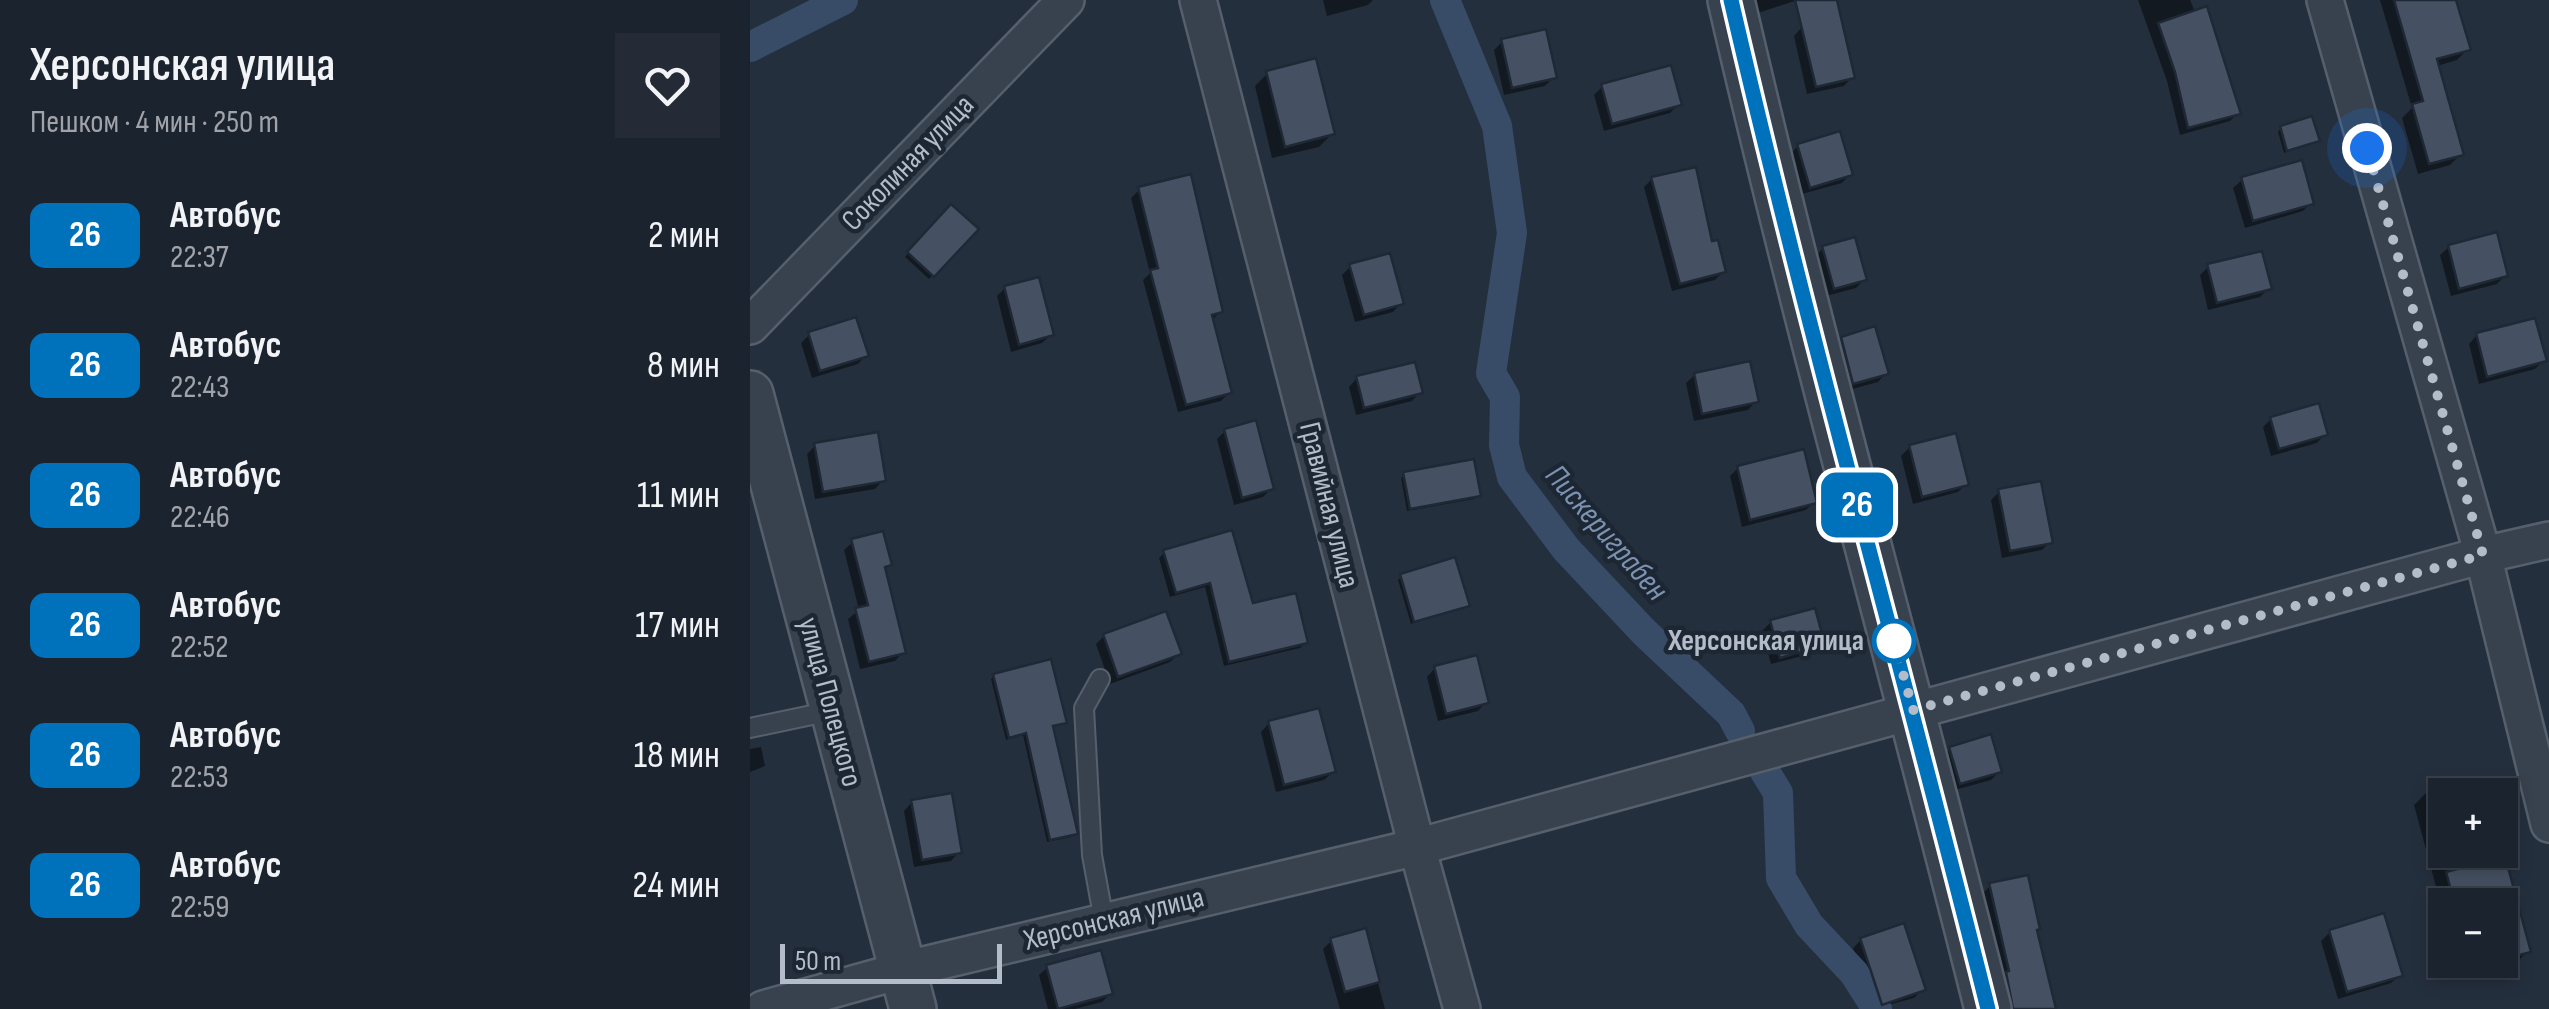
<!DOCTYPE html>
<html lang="ru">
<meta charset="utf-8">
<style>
body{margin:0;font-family:"Sofia Sans Condensed",sans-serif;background:#242b36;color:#f1f3f6;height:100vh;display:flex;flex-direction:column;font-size:38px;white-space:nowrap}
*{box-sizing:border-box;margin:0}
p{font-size:32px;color:#a0a4aa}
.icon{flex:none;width:55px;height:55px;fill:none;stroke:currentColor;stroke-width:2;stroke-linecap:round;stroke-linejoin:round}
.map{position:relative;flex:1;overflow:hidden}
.drawer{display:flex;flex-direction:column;background:#1b232e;width:750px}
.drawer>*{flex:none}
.badge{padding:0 20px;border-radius:15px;font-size:35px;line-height:65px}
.buttons{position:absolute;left:1678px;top:778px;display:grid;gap:20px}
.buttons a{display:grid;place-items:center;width:90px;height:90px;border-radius:0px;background:#1b232e;box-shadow:0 5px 15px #0003,0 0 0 2px #39404a;font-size:50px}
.scale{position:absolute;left:30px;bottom:25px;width:222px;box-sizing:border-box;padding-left:10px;border:5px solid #b4bcc9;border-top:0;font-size:28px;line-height:35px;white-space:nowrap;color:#b4bcc9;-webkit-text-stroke:8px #1d2633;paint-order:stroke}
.you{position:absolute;width:50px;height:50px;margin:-25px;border:8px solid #fff;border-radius:50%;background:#1a73e8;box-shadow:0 0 0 15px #1a73e833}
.map>.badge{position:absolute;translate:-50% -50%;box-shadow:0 0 0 5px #fff}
.round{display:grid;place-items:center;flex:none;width:105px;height:105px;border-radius:0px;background:#242b36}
.summary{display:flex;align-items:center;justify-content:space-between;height:170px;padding:0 30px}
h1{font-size:48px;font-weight:600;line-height:75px}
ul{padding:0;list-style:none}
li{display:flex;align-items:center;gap:30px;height:130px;padding:0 30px}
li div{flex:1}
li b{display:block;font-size:38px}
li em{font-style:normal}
li .badge{min-width:110px;font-weight:700;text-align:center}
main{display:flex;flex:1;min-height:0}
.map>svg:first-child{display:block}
.shadow{fill:#0007}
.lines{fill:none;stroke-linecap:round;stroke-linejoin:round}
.canal{stroke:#394c67;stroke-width:30}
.building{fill:#455162;stroke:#1f2835;stroke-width:2.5}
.service-casing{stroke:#565f6c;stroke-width:22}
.minor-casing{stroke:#565f6c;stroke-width:40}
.tertiary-casing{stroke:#565f6c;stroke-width:50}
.service{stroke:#38414e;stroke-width:18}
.minor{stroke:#38414e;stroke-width:35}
.tertiary{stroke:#38414e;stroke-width:45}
.line-casing{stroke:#fff;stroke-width:22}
.line{stroke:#0072bc;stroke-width:15}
.walk{stroke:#b4bcc9;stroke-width:10;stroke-dasharray:0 18}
.stop-dot{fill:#fff;stroke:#0072bc;stroke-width:5}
.labels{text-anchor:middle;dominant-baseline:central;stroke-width:9;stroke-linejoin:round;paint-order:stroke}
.street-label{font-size:30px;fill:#b4bcc9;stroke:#1d2633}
.stop-label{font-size:30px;font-weight:bold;fill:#b4bcc9;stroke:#1d2633;text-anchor:end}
.water-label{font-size:32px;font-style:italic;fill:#7c92b1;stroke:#1d2633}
</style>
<main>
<section class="drawer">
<div class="summary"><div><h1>Херсонская улица</h1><p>Пешком · 4 мин · 250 m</p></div><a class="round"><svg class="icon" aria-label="heart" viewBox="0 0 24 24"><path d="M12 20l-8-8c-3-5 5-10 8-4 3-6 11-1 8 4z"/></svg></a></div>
<ul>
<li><span class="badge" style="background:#0072bc;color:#fff">26</span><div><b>Автобус</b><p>22:37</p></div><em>2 мин</em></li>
<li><span class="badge" style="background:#0072bc;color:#fff">26</span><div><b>Автобус</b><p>22:43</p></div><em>8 мин</em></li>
<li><span class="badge" style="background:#0072bc;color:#fff">26</span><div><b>Автобус</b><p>22:46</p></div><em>11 мин</em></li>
<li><span class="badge" style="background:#0072bc;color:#fff">26</span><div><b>Автобус</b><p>22:52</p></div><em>17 мин</em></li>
<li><span class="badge" style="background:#0072bc;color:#fff">26</span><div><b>Автобус</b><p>22:53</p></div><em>18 мин</em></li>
<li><span class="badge" style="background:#0072bc;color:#fff">26</span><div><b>Автобус</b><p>22:59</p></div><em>24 мин</em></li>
</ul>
</section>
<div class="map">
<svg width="1799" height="1009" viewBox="0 0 1799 1009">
<rect width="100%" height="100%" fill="#242f3e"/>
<g class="shadow">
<path d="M573,0h50l-5,5 -41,11z"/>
<path d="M997,0h51l-46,15z"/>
<path d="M1388,0h52l48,113 -8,8 -50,14 -13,-54z"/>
<path d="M1630,0h74l14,49 -11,11 -20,6 24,88 -11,11 -32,9 -16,-56 10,-10z"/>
<path d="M1052,27l50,50 -8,9 -37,8 -13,-58z"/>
<path d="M752,42l52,35 -9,9 -41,9 -10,-45z"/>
<path d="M518,73l64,61 -13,13 -47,11 -17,-72z"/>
<path d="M853,86l76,18 -9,9 -66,18 -10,-36z"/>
<path d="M1531,128l36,12 -33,13 -6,-21z"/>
<path d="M1048,146l52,28 -8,9 -40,11 -12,-40z"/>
<path d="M902,179l58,65 14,27 -9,9 -43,11 -28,-104z"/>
<path d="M1492,180l69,23 -8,8 -58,17 -12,-40z"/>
<path d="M390,189l81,122 -10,10 18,72 -8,8 -43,11 -35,-132 7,-7 -19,-75z"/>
<path d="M201,207l24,22 -46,50 -24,-22z"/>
<path d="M1699,247l56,29 -8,8 -46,12 -11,-41z"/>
<path d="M1073,248l41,32 -8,8 -30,8 -11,-39z"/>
<path d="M601,266l50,37 -8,9 -38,10 -13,-47z"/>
<path d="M1458,267l61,21 -9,9 -52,13 -8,-35z"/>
<path d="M255,288l46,47 -9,8 -31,9 -14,-56z"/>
<path d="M60,334l56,21 -8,9 -46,14 -11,-35z"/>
<path d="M1727,335l67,25 -9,9 -56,15 -10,-40z"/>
<path d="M1092,339l44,34 -8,9 -33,9 -11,-44z"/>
<path d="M945,375l61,26 -8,9 -54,11 -8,-38z"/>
<path d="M607,378l63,14 -8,9 -56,14 -7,-28z"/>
<path d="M1521,419l54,15 -8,9 -46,13 -8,-29z"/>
<path d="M475,431l46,58 -8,8 -29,8 -17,-66z"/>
<path d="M66,445l67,35 -8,9 -60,10 -8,-45z"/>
<path d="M1160,447l56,37 -8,8 -45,12 -12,-48z"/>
<path d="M988,468l76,34 -8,8 -64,17 -12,-51z"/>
<path d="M655,475l73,21 -4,3 -67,12 -6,-33z"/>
<path d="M1249,492l51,50 -8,8 -40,8 -11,-58z"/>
<path d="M103,542l36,23 -6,6 20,81 -8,9 -35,8 -12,-50 11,-9 -15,-60z"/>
<path d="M414,553l88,53 54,36 -6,6 -76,18 -19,-79 -35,10 -11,-39z"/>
<path d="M652,576l65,29 -56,19 -13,-44z"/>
<path d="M1021,622l51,23 -8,8 -43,11 -9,-33z"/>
<path d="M354,636l75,18 -9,8 -60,22 -14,-40z"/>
<path d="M685,668l51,34 -8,9 -40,10 -11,-44z"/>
<path d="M244,676l70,46 -13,6 24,105 -4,4 -24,5 -24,-107 -17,5 -15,-61z"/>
<path d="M519,723l64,49 -9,8 -48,12 -15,-60z"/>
<path d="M11,747l4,19 -15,6v-23z"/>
<path d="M1200,749l49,23 -8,8 -40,11 -9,-34z"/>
<path d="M1713,784l3,11h-21v55h36l47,101 -12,12 -55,15 -5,-18h44v-55h-55v15l-31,-115 11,-11z"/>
<path d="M162,802l47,50 -8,9 -37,6 -10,-56z"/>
<path d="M1276,878l28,130 -1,1h-50l-21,-115 8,-8z"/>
<path d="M614,931l21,78h-45l-17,-60 9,-9z"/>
<path d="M1580,932l70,43 -9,8 -53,16 -17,-58z"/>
<path d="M1111,940l62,49 -9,9 -41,11 -20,-61z"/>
<path d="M298,967l62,27 -8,8 -27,7h-27l-9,-34z"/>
</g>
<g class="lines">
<g class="canal">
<path d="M695,0l52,126 15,107 -21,140 14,24 -1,48 8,32 54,72 78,83 87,82 9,17"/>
<path d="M0,47l93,-47"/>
<path d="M1008,760l20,33 3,85 28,47 45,48 23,36"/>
</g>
</g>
<g class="building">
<path d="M1045,0h42l18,78 -39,9z"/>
<path d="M1644,0h62l15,50 -34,9 27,96 -35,9 -17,-60 11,-3z"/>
<path d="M1457,6l34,108 -53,14 -13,-56 -17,-49z"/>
<path d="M796,29l11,49 -45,10 -11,-49z"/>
<path d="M566,58l19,76 -50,13 -19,-76z"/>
<path d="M921,65l11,40 -70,19 -11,-40z"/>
<path d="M1562,116l8,25 -33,10 -7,-25z"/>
<path d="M1090,131l13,44 -43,13 -13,-44z"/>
<path d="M1552,160l12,44 -61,17 -12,-44z"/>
<path d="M946,167l16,74 6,-1 8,32 -46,12 -29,-107z"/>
<path d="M441,174l32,138 -11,3 20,78 -46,12 -36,-135 8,-2 -20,-81z"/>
<path d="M201,204l28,25 -45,48 -27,-25z"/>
<path d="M1747,232l11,44 -49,13 -11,-44z"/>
<path d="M1105,237l12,43 -33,9 -12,-43z"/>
<path d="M1512,251l10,38 -55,14 -10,-39z"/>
<path d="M640,253l14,51 -40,11 -15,-51z"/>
<path d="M289,277l15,58 -35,10 -15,-59z"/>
<path d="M106,317l13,39 -49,15 -12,-39z"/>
<path d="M1785,318l12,43 -60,16 -11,-44z"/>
<path d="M1125,326l14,48 -36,10 -12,-47z"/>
<path d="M1000,361l9,41 -57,12 -8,-41z"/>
<path d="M665,362l8,31 -59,15 -8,-32z"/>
<path d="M1569,403l9,32 -49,14 -9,-32z"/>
<path d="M506,420l18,69 -32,9 -18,-69z"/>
<path d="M128,432l8,49 -63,11 -9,-49z"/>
<path d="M1206,433l13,52 -47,12 -13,-52z"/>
<path d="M1054,449l13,54 -67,17 -13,-54z"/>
<path d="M724,459l7,37 -71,13 -7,-37z"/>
<path d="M1291,481l12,62 -43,8 -12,-62z"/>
<path d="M482,530l21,73 43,-10 12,50 -79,19 -19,-79 -34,10 -13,-43z"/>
<path d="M133,531l9,34 -7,2 21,86 -37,9 -14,-54 13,-3 -17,-66z"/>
<path d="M705,557l15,49 -56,16 -14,-48z"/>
<path d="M1065,608l10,37 -45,13 -10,-38z"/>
<path d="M416,611l16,43 -64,23 -15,-43z"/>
<path d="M727,655l12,48 -43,11 -12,-48z"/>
<path d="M301,659l16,64 -14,3 25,108 -28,6 -24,-107 -17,5 -16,-64z"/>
<path d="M569,708l17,64 -52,13 -16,-64z"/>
<path d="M1241,734l11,38 -42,12 -11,-37z"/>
<path d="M202,793l10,60 -40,7 -11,-60z"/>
<path d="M1755,856l26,96 -31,8v-55h-45l-9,-33z"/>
<path d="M1278,875l12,54 -3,1 19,79h-43l-7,-37 3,-1 -20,-88z"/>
<path d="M1634,913l19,63 -56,16 -18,-62z"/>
<path d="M1154,923l22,67 -44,15 -22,-67z"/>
<path d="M616,928l14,54 -35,10 -15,-54z"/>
<path d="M351,950l12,44 -55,15 -12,-44z"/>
</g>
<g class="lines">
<defs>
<g id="service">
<path d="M350,679l-16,29 8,147 12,66"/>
<path d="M0,728l81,-17"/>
</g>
<g id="minor">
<path d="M448,0l219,847 45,162"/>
<path d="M1575,0l158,555 66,269"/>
<path d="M0,326l316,-326"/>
<path d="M13,1009l140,-39 514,-123 1066,-292 66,-15"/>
</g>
<g id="tertiary">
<path d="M981,0c78,338 173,672 257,1009"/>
<path d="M0,394l163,615"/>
</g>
</defs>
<use href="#service" class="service-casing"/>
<use href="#minor" class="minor-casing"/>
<use href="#tertiary" class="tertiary-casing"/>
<use href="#service" class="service"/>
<use href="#minor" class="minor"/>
<use href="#tertiary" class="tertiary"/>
</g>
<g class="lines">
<defs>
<path id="line" d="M981,0c78,338 173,672 257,1009"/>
</defs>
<use href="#line" class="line-casing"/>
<use href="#line" class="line"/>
<path class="walk" d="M1144,641l19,69 570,-155 -116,-407"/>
</g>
<circle class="stop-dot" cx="1144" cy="641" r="20"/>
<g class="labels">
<g class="street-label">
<text transform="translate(158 163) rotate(-46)">Соколиная улица</text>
<text transform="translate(579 505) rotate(76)">Гравийная улица</text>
<text transform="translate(80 702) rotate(75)">улица Полецкого</text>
<text transform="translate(364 919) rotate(-14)">Херсонская улица</text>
</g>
<g class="stop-label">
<text x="1114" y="641">Херсонская улица</text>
</g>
<g class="water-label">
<text transform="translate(856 533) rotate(49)">Пискериграбен</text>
</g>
</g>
</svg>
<div class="buttons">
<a>+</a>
<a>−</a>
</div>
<div class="scale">50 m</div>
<div class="you" style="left:1617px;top:148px"></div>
<b class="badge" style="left:1107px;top:505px;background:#0072bc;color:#fff">26</b>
</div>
</main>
